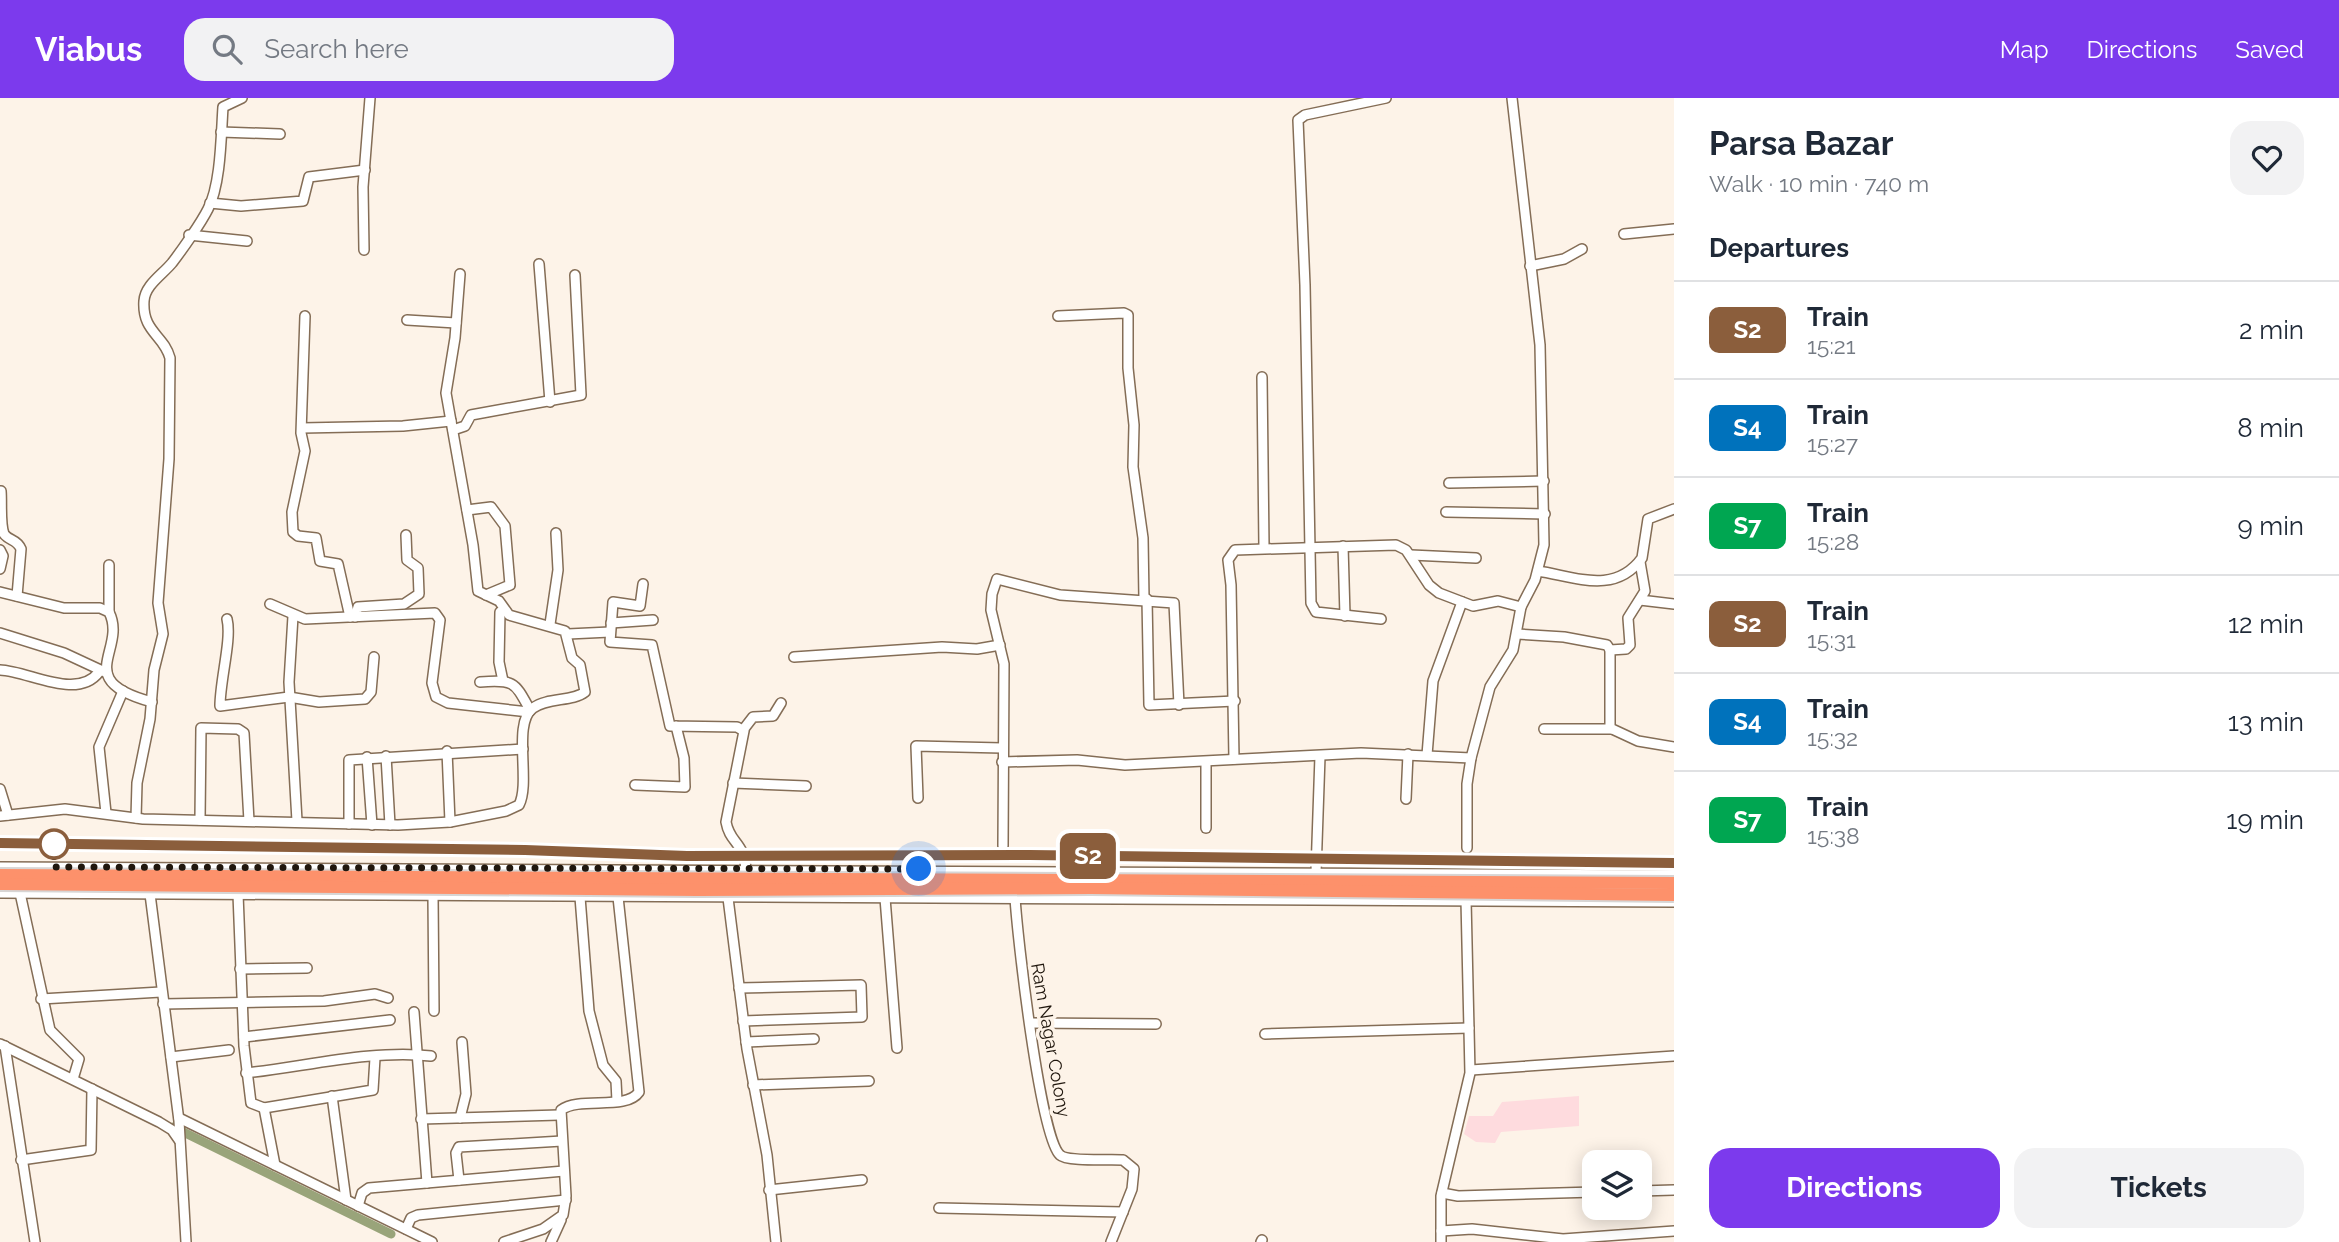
<!DOCTYPE html>
<meta charset="utf-8">
<style>
body{margin:0;font-family:Raleway,sans-serif;background:#f2f2f3;color:#1f2937;height:100vh;display:flex;flex-direction:column;font-size:26px;white-space:nowrap}
*{box-sizing:border-box;margin:0}
p{font-size:23px;color:#747a83}
.icon{flex:none;width:38px;height:38px;fill:none;stroke:currentColor;stroke-width:2;stroke-linecap:round;stroke-linejoin:round}
.map{position:relative;flex:1;overflow:hidden}
.drawer{display:flex;flex-direction:column;background:#fff;width:665px}
.drawer>*{flex:none}
.badge{padding:0 14px;border-radius:10px;font-size:24px;line-height:46px}
.controls{position:absolute;left:1582px;top:1052px;display:grid;gap:14px}
.controls a{display:grid;place-items:center;width:70px;height:70px;border-radius:14px;background:#fff;box-shadow:0 4px 18px #0003;font-size:35px}
.you{position:absolute;width:35px;height:35px;margin:-18px;border:5px solid #fff;border-radius:50%;background:#1a73e8;box-shadow:0 0 0 10px #1a73e833}
.map>.badge{position:absolute;translate:-50% -50%;box-shadow:0 0 0 4px #fff}
h2{padding:0 35px;font-size:26px;line-height:63px}
.round{display:grid;place-items:center;flex:none;width:74px;height:74px;border-radius:21px;background:#f2f2f3}
.summary{display:flex;align-items:center;justify-content:space-between;height:119px;padding:0 35px}
h1{font-size:33px;font-weight:700;line-height:52px}
.button{display:flex;gap:14px;margin-top:auto;padding:14px 35px}
.button a{flex:1;height:80px;border-radius:21px;background:#7c3aed;color:#fff;font-size:28px;font-weight:700;line-height:80px;text-align:center}
.button a+a{background:#f2f2f3;color:#1f2937}
ul{padding:0;list-style:none}
li{display:flex;align-items:center;gap:21px;height:98px;padding:0 35px;border-top:2px solid #e0e1e3}
li div{flex:1}
li b{display:block;font-size:26px}
li em{font-style:normal}
li .badge{min-width:77px;font-weight:700;text-align:center}
header{display:flex;align-items:center;gap:42px;box-sizing:border-box;height:98px;padding:0 35px;background:#7c3aed;color:#fff}
header strong{font-size:33px}
nav{display:flex;gap:38px;margin-inline-start:auto;font-size:24px}
.search{width:490px;height:63px;background:#f2f2f3;display:flex;align-items:center;gap:18px;box-sizing:border-box;padding:0 24px;border-radius:21px;color:#747a83;font-size:26px}
main{display:flex;flex:1;min-height:0}
.map>svg:first-child{display:block}
.green{fill:#fedbde}
.lines{fill:none;stroke-linecap:round;stroke-linejoin:round}
.canal{stroke:#99a47a;stroke-width:9}
.minor-casing{stroke:#846d56;stroke-width:12}
.minor{stroke:#fff;stroke-width:9}
.rail-casing{stroke:#62594f;stroke-width:5}
.rail{stroke:#fdf3e8;stroke-width:2.5;stroke-dasharray:8;stroke-linecap:butt}
.highway-bridge-casing{stroke:#d7d5d4;stroke-width:16;stroke-linecap:butt}
.highway-bridge{stroke:#fd916b;stroke-width:12}
.line-casing{stroke:#fff;stroke-width:16}
.line{stroke:#8b5e3c;stroke-width:10}
.walk{stroke:#20170e;stroke-width:7;stroke-dasharray:0 12.6}
.stop-dot{fill:#fff;stroke:#8b5e3c;stroke-width:3.5}
.labels{text-anchor:middle;dominant-baseline:central;stroke-width:7;stroke-linejoin:round;paint-order:stroke}
.street-label{font-size:18px;fill:#20170e;stroke:#fdf3e8}
</style>
<header>
<strong>Viabus</strong>
<div class="search"><svg class="icon" aria-label="search" viewBox="0 0 24 24"><circle cx="10" cy="10" r="6"/><path d="M15 15l6 6"/></svg>Search here</div>
<nav><a>Map</a><a>Directions</a><a>Saved</a></nav>
</header>
<main>
<div class="map">
<svg width="1674" height="1144" viewBox="0 0 1674 1144">
<rect width="100%" height="100%" fill="#fdf3e8"/>
<path class="green" d="M1579,998v30l-78,6 -6,11 -19,-1 -12,-8 5,-18h24l9,-14z"/>
<g class="lines">
<path class="canal" d="M173,1029l218,107"/>
<defs>
<g id="minor">
<path d="M221,34l59,2"/>
<path d="M210,105l31,3 62,-5 6,-24 56,-7"/>
<path d="M1624,136l50,-5"/>
<path d="M189,137l58,6"/>
<path d="M364,152l-1,-63 7,-89"/>
<path d="M539,166l11,138"/>
<path d="M1530,168l34,-7 18,-10"/>
<path d="M305,218l-4,117 4,18 -13,61 1,20 5,4 18,2 4,23 18,3 12,53"/>
<path d="M1058,218l66,-3 4,2v53l6,57 -1,42 10,71 1,61"/>
<path d="M407,222l49,3"/>
<path d="M1262,279l2,170"/>
<path d="M302,330l101,-2 48,-5"/>
<path d="M453,332l12,-4 6,-11 110,-20 -6,-120"/>
<path d="M1449,385l95,-2"/>
<path d="M1,393c1,11 -1,33 3,43 5,7 13,5 17,15l-4,47"/>
<path d="M467,412l24,-3 14,19 5,59 -24,10"/>
<path d="M1446,414l99,2"/>
<path d="M1343,448l2,70"/>
<path d="M0,452l3,6 -3,13"/>
<path d="M1411,457l65,3"/>
<path d="M1538,473c38,6 77,24 104,-13l6,-39 26,-10"/>
<path d="M643,486l-3,22 -27,-4 -3,40 42,3 18,81 67,1 7,4 -18,91c4,22 18,19 20,48"/>
<path d="M0,494l64,16h36l9,4c19,38 -39,68 43,90"/>
<path d="M1147,501l2,106 86,-4"/>
<path d="M1640,502l34,4"/>
<path d="M270,506l35,15 130,-6 5,7 -8,63 4,14 12,6 81,9"/>
<path d="M109,514v-47"/>
<path d="M500,514l-1,50 4,19"/>
<path d="M293,518l-4,66 8,139"/>
<path d="M355,519l3,-10 46,-3 15,-10 -1,-26 -11,-8 -1,-25"/>
<path d="M227,521c5,20 -7,61 -7,87l69,-9 30,5 46,-3 6,-7 3,-35"/>
<path d="M1381,521l-65,-7 -5,-9 -6,-318 -7,-165 7,-5 81,-17"/>
<path d="M611,525l42,-3"/>
<path d="M550,526l8,-54 -2,-37"/>
<path d="M0,535l64,20 43,20"/>
<path d="M568,536l42,-2"/>
<path d="M1517,536l47,3 43,8 3,5v78l28,13 36,6"/>
<path d="M1610,552l16,-1 4,-4 -2,-27 17,-27 -5,-29"/>
<path d="M794,559l148,-10 35,2 23,-4"/>
<path d="M0,572c29,1 77,31 99,2"/>
<path d="M480,584c35,-3 35,1 50,28"/>
<path d="M1544,631h67"/>
<path d="M743,632l10,-13 20,-1 8,-13"/>
<path d="M447,653l3,71"/>
<path d="M1427,657l6,-74 29,-79"/>
<path d="M386,658l4,69"/>
<path d="M367,659l5,68"/>
<path d="M1234,661l-3,-174 -3,-25 7,-10 161,-5 10,5 23,35 10,8 34,13 25,-5 23,6"/>
<path d="M1002,664l75,-2 48,5 236,-12 110,5"/>
<path d="M733,685l73,3"/>
<path d="M635,687l50,2 -1,-29 -8,-32"/>
<path d="M0,691l8,26"/>
<path d="M918,700l-2,-52 86,2"/>
<path d="M1406,701l2,-45"/>
<path d="M106,715l-7,-66 24,-56"/>
<path d="M0,718l65,-7 78,10 255,6 52,-3 56,-11 13,-6c12,-23 -7,-82 14,-97 15,-11 39,-6 52,-16l-5,-27 -8,-7 -7,-27 -56,-16 -10,-14 -21,-10 -5,-46 -27,-152 9,-55 5,-64"/>
<path d="M136,720l1,-35 13,-64 4,-49 9,-36 -5,-31 11,-144 1,-101c-6,-23 -28,-26 -26,-57 1,-16 18,-26 28,-38 10,-13 29,-40 36,-54 13,-25 13,-73 15,-102l19,-9"/>
<path d="M200,722l1,-92 37,1 6,4 5,88"/>
<path d="M349,726v-64l174,-11"/>
<path d="M1206,730v-66"/>
<path d="M1003,748l1,-182 -13,-54 1,-16 5,-15 63,16 114,8 5,102"/>
<path d="M1467,750v-64l4,-26 19,-71 23,-37 8,-43 14,-27 9,-35 -4,-200 -28,-247"/>
<path d="M0,769l1674,8"/>
<path d="M1316,774l4,-116"/>
<path d="M0,795c558,2 1116,5 1674,9"/>
<path d="M20,795l30,137 29,29 -6,20"/>
<path d="M150,796l29,227 7,121"/>
<path d="M238,796l6,152 7,57 13,5 109,-18 2,-32"/>
<path d="M433,798l1,115"/>
<path d="M580,799l9,114 14,54 13,16 1,20"/>
<path d="M1015,799c2,37 25,240 45,258 7,7 51,4 63,5l11,9 -2,20 -21,53"/>
<path d="M728,800l19,151 20,106 9,87"/>
<path d="M885,800l12,150"/>
<path d="M240,871l67,-1"/>
<path d="M739,890l122,-3 1,32 -119,4"/>
<path d="M41,901l120,-7"/>
<path d="M163,906l161,-3 51,-7 13,4"/>
<path d="M414,914l13,171"/>
<path d="M1030,925l126,1"/>
<path d="M1265,936l204,-6"/>
<path d="M244,939l146,-17"/>
<path d="M746,944l68,-3"/>
<path d="M0,946l159,78 13,8 7,10"/>
<path d="M5,948l30,196"/>
<path d="M171,959l58,-7"/>
<path d="M1471,972l203,-14"/>
<path d="M246,975c57,-6 128,-24 185,-17"/>
<path d="M753,987l116,-4"/>
<path d="M332,998l14,104"/>
<path d="M264,1010l11,57"/>
<path d="M179,1020l253,124"/>
<path d="M460,1020l6,-24 -4,-52"/>
<path d="M421,1021l138,-4"/>
<path d="M21,1062l70,-10 1,-61"/>
<path d="M459,1082l-3,-27 3,-6 103,-6"/>
<path d="M769,1092l93,-10"/>
<path d="M1640,1093l34,-1"/>
<path d="M1442,1095l16,3 136,-4"/>
<path d="M358,1108l4,-13 7,-5 195,-17"/>
<path d="M939,1110l184,4"/>
<path d="M406,1131l5,-11 7,-3 148,-15"/>
<path d="M1441,1133l31,-2 91,10 111,-8"/>
<path d="M504,1144l39,-13 20,-14 3,-19 -5,-86c19,-14 65,1 78,-18l-21,-195"/>
<path d="M551,1144l10,-22"/>
<path d="M1261,1144l1,-2"/>
<path d="M1441,1144v-46l29,-123 -4,-173"/>
</g>
</defs>
<use href="#minor" class="minor-casing"/>
<use href="#minor" class="minor"/>
<defs>
<path id="rail" d="M0,745l525,7 162,6 317,-1 670,8"/>
</defs>
<use href="#rail" class="rail-casing"/>
<use href="#rail" class="rail"/>
<defs>
<g id="highway-bridge">
<path d="M0,777l1674,8"/>
<path d="M0,786l697,6 394,-2 583,7"/>
</g>
</defs>
<use href="#highway-bridge" class="highway-bridge-casing"/>
<use href="#highway-bridge" class="highway-bridge"/>
</g>
<g class="lines">
<defs>
<path id="line" d="M0,745l525,7 162,6 343,-1 644,8"/>
</defs>
<use href="#line" class="line-casing"/>
<use href="#line" class="line"/>
<path class="walk" d="M54,746v23l865,2"/>
</g>
<circle class="stop-dot" cx="54" cy="746" r="14"/>
<g class="labels">
<g class="street-label">
<text transform="translate(1051 942) rotate(80)">Ram Nagar Colony</text>
</g>
</g>
</svg>
<div class="controls">
<a><svg class="icon" aria-label="layers" viewBox="0 0 24 24"><path d="M12 4l9 5-9 5-9-5zM3 14l9 5 9-5"/></svg></a>
</div>
<div class="you" style="left:919px;top:771px"></div>
<b class="badge" style="left:1088px;top:758px;background:#8b5e3c;color:#fff">S2</b>
</div>
<section class="drawer">
<div class="summary"><div><h1>Parsa Bazar</h1><p>Walk · 10 min · 740 m</p></div><a class="round"><svg class="icon" aria-label="heart" viewBox="0 0 24 24"><path d="M12 20l-8-8c-3-5 5-10 8-4 3-6 11-1 8 4z"/></svg></a></div>
<h2>Departures</h2>
<ul>
<li><span class="badge" style="background:#8b5e3c;color:#fff">S2</span><div><b>Train</b><p>15:21</p></div><em>2 min</em></li>
<li><span class="badge" style="background:#0072bc;color:#fff">S4</span><div><b>Train</b><p>15:27</p></div><em>8 min</em></li>
<li><span class="badge" style="background:#00a651;color:#fff">S7</span><div><b>Train</b><p>15:28</p></div><em>9 min</em></li>
<li><span class="badge" style="background:#8b5e3c;color:#fff">S2</span><div><b>Train</b><p>15:31</p></div><em>12 min</em></li>
<li><span class="badge" style="background:#0072bc;color:#fff">S4</span><div><b>Train</b><p>15:32</p></div><em>13 min</em></li>
<li><span class="badge" style="background:#00a651;color:#fff">S7</span><div><b>Train</b><p>15:38</p></div><em>19 min</em></li>
</ul>
<div class="button"><a>Directions</a><a>Tickets</a></div>
</section>
</main>
